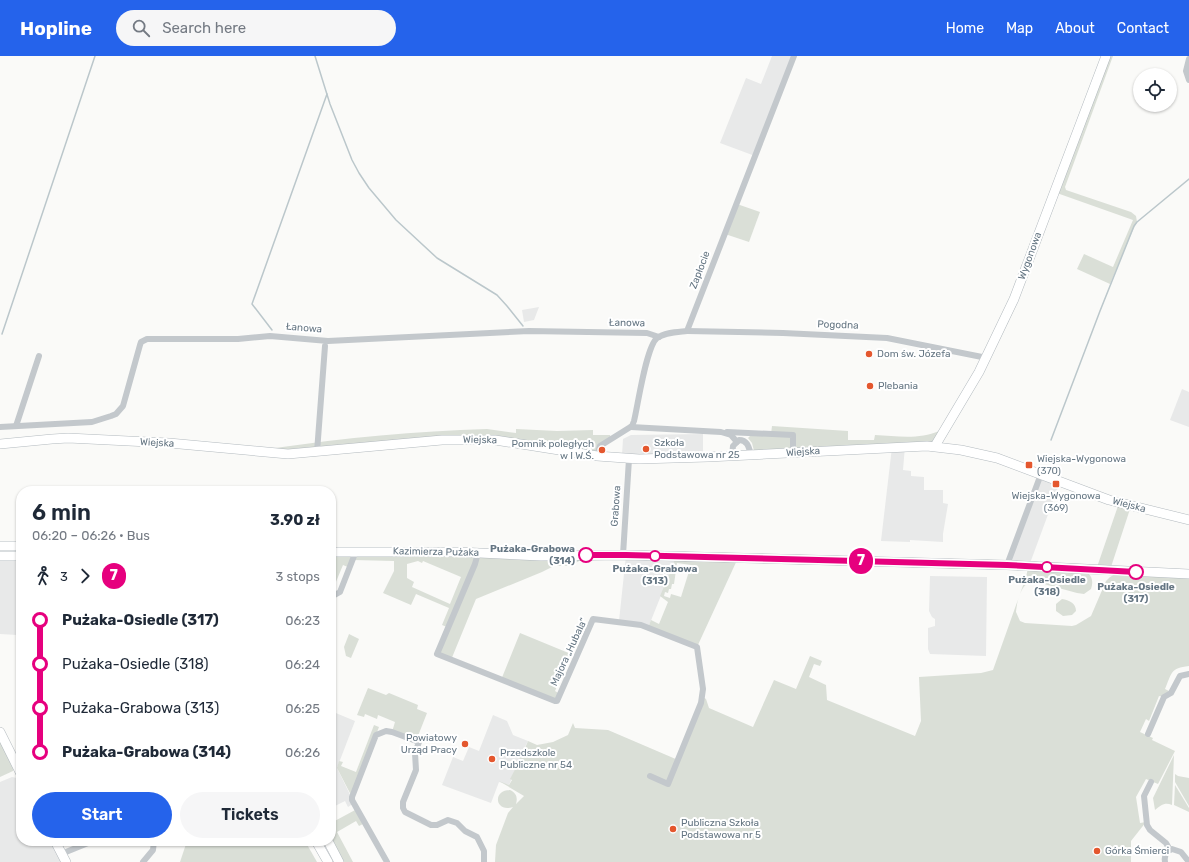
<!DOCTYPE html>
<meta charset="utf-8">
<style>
body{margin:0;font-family:Rubik,sans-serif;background:#f6f6f7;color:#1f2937;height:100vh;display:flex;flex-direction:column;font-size:15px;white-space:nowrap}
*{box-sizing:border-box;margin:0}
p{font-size:13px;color:#747a83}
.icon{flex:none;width:22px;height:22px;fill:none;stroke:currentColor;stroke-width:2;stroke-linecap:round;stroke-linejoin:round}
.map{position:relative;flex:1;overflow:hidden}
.drawer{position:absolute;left:16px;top:430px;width:320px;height:360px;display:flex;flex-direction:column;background:#fff;border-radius:16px;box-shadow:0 1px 3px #0004}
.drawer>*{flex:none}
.badge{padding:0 8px;border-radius:13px;font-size:14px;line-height:26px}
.fabs{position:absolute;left:1133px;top:12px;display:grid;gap:8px}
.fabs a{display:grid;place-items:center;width:44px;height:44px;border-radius:50%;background:#fff;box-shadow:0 1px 3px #0004;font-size:20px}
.map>.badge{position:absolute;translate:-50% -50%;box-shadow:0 0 0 2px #fff}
.legs{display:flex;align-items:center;gap:6px;height:44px;padding:0 16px;font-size:13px}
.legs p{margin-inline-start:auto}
.head{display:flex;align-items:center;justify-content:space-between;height:68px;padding:0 16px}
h1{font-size:22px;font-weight:600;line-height:30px}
.cta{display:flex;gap:8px;margin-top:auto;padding:8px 16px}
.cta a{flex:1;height:46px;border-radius:24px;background:#2563eb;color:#fff;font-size:16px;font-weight:600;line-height:46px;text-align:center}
.cta a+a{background:#f6f6f7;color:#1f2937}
ul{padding:0 16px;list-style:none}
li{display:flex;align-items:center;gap:14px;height:44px;font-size:15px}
li i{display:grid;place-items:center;width:6px;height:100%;margin:0 5px;background:currentColor}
li i::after{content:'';width:10px;height:10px;margin:-5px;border:3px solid;border-radius:50%;background:#fff}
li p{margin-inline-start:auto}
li:first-child i{background:linear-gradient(#0000 50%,currentColor 0)}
li:last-child i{background:linear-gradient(currentColor 50%,#0000 0)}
header{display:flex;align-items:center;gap:24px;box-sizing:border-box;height:56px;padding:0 20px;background:#2563eb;color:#fff}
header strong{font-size:19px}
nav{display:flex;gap:22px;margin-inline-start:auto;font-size:14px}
.search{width:280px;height:36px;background:#f6f6f7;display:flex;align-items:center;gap:10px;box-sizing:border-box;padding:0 14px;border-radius:22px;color:#747a83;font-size:15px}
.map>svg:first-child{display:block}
.built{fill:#e8e9e9}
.green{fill:#dadfd7;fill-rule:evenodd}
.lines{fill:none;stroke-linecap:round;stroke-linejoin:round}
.stream{stroke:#bbc7cb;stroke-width:1.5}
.secondary-casing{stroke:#b3babf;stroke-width:10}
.street{stroke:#c3c8cc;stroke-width:6}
.secondary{stroke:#fff;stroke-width:9}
.line-1-casing{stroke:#fff;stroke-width:9}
.line-1{stroke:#e6007e;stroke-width:6}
.poi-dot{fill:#e4572e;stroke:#fff;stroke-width:1.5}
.stop-1-dot{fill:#fff;stroke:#e6007e;stroke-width:2}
.labels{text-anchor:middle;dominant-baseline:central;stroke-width:4;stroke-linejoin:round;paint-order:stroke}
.street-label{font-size:10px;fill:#657683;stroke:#fff}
.poi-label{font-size:10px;fill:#657683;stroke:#fff;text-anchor:start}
.stop-label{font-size:10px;font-weight:bold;fill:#657683;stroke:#fff}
</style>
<header>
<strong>Hopline</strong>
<div class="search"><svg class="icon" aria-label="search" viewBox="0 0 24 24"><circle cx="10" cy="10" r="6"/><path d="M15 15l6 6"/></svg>Search here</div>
<nav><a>Home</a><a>Map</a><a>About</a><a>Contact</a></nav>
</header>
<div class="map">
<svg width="1189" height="806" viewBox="0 0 1189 806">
<rect width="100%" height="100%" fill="#fafaf8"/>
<g class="built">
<path d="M772,0h22l-39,100 -35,-13 26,-65 15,6z"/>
<path d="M539,251l-5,13 -10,2 -2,-12z"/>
<path d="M1182,333l7,3v35l-19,-7z"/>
<path d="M703,378v19l-49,3 -32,-1 1,-16 8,-4z"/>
<path d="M905,390l-2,24 8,1v5l13,1v13h19v13l5,1 -5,30v8l-33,-2v2l-29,-1 11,-94z"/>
<path d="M1041,418l19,8 -31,84 -22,-1z"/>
<path d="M626,499l49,2 -3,11 -24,60 -29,-7z"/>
<path d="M0,500h21v94l-5,-1 1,-14 -17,-1z"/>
<path d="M930,520l57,1 -1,79 -56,-2 -2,-5v-21l7,-2v-7l-3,-2 -3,-6z"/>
<path d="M331,655l24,10 -18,47 17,35 -6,4 -3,-6 -14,7z"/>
<path d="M493,659l14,6 6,14 15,6 -10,20 1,1 -10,23 -10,-3 -8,21 -49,-18 11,-28 10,4 6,-14 10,4z"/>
<path d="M12,721l9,2v62h34l11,21h-66v-80z"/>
</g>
<g class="green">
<path d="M1106,0h7l-48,131 1,3 65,22 5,4 1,6 -4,8 -23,54 -33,-15 7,-15 29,13 20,-47 -79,-28z"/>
<path d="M737,148l23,8 -11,30 -24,-8z"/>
<path d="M772,370l76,5v9h26l1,-5c21,1 44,5 64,-4l-4,13 -181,7 -2,-8 -4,-5 3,-3 20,-1z"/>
<path d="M487,373l29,4v-4l41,2 36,-1v5h17l1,4 -6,3 -8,14 -93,-15 -229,11v-4c70,-10 141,-17 212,-19z"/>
<path d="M1119,447l12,3 -21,64h-14z"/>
<path d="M331,496l262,7 -12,1 -11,6h-16l-12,6 -66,27 -25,61 -14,-6 10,-27 -5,-2 7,-17 -33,-14 -5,11 -28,-12 11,-22v-10l-41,-1 -3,8 -7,-3 -10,24 -2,1v-15l3,-6 -3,-1zM418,505l4,2 1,-2 38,16 -11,27 -38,-17 2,-5 -7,-4v-14z"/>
<path d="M675,501l63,1 -41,89 -49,-19 3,-8 8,4 9,-22 -8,-6 12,-28zM677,507l14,2 -10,32 -10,-3 -1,4 -6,-2 1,-4 3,1 1,-4h2l1,-5h2z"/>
<path d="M1028,512l60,5c5,5 5,10 3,16l-7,5 -7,-1 -44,-12c-12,2 -16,20 -17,31l4,9 5,2 47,3 4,-1 15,-9 15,-35 4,-4 11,-6 68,3v92c-19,2 -17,7 -24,23l6,3 -7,5 -5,-1 -10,25 -3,-2 -6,13 13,6 -1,2 23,11 -17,33 -12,-5 -10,18 4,26 6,-1 -15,19v21h-636l1,-17 12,-32 5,-6c-18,6 -21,-17 -3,-17 6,3 8,7 6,14l8,-8 -25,-15 10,4 3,-5 -2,-1 9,-17 -1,-1 4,-8h1l5,-12 9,4 16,-3 15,-7 5,-12 2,5 33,2 70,30 25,-63 3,2 3,9 44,19 21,-47 22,9 14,-33 12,5 -2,5 -6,-2 -5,13 17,8 1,15 88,36 6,-15 -2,-44 62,-4 12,-3 33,-93z"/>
<path d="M1062,543c7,1 14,4 14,12l-4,4 -9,1 -7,-5v-7z"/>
<path d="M520,577l51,21 -16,37 5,3 -3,7 -56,-21z"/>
<path d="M349,578l10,5 -8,19 -5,-2 -2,-9z"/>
<path d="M368,632l18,7 3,-2 29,12 -1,4 10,4 -11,28 -24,-9 3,-10 -17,-7 -1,4 -12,-5 -1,3 -7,-2z"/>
<path d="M374,669l5,2 -27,70 -15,-29 2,-7 4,1 -2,4 15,6z"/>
<path d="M0,676l16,31 -3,8 -13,6z"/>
<path d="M1174,699l-2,50c-7,-3 -11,0 -17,5l-2,-12z"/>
<path d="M1175,718l3,2 11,2v28l-14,-24z"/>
<path d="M1175,729l14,23v4l-15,-7z"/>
<path d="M357,753l8,14 -6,3 -3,-5 -19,11 16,30h-14l-8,-21v-18z"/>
<path d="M187,785h118l12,21h-137z"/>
</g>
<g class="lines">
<g class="stream">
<path d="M315,0l15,48 22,56 7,13 10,15 27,32 41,38 60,37 10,11 16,20"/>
<path d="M272,274l-20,-26 75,-210"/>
<path d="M2,278l93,-278"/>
<path d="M1051,384l49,-129 34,-85 3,-4 52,-43"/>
</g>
<defs>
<g id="secondary">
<path d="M0,388l52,-5 16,-1 101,5 119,11 154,-14h53l102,16 42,3 69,-2 219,-11 34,4 36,8 112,42 80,20"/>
<path d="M935,390l44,-74 35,-73 92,-243"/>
<path d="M0,490h21"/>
<path d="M331,496h128l82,4 85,-1 381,10 182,9"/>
<path d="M0,500h21"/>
<path d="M0,676l21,42"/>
<path d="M55,785l11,21"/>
<path d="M316,785l12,21"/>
<path d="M328,785l11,21"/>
</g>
</defs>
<use href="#secondary" class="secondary-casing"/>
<g class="street">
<path d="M1189,3l-3,12 3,9"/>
<path d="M687,275l96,2 104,5 100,20"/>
<path d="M16,370l23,-70"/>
<path d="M0,371l92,-5 19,-6 5,-2 7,-8 17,-61 1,-3 6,-3h91l32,-3 58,5 201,-10 118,2 12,4"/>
<path d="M631,371l90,5 10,3 6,7"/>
<path d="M727,376l66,3v18"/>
<path d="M317,396l8,-106"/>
<path d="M597,400l3,-10 32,-20 2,-5c4,-16 12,-74 23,-83 8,-6 20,-6 30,-7l107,-275"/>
<path d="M732,400l1,-10 6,-6c9,0 10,8 12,15"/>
<path d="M478,497l-3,11 -38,90 118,47h2l36,-82 48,6 56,22 6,42 -2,14 -33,81 -18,-8"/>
<path d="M623,499l6,-96"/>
<path d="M1007,509l34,-91"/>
<path d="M331,541l9,-5 16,-41"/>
<path d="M1148,678l16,-37 7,-4 9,-17 9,-2"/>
<path d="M1151,726l-7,14 3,29 3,5 16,13 4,7"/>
<path d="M61,798l32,-13"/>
<path d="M143,806l10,-12 1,-9"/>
<path d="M387,806l-35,-62v-3l24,-62 10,-4 6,1 27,10 -4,11 1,17 -13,32v6l2,4 26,13h6l11,-5 9,3 8,8 12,6 7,14v11"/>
<path d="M1165,806c-1,-6 1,-11 7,-13l9,3 8,10"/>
</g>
<use href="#secondary" class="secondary"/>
</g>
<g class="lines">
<defs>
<path id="line-1" d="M586,499h40l381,10 129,7"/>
</defs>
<use href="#line-1" class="line-1-casing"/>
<use href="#line-1" class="line-1"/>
</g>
<g class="poi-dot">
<circle cx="869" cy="298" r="4"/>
<circle cx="870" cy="330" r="4"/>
<circle cx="646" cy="393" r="4"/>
<circle cx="602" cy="394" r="4"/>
<rect x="1025" y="405" width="8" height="8" rx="2"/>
<rect x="1052" y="424" width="8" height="8" rx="2"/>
<circle cx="465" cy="688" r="4"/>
<circle cx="492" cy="703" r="4"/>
<circle cx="673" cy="773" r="4"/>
<circle cx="1097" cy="795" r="4"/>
</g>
<g class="stop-1-dot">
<circle cx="586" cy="499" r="7"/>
<circle cx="655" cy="500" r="5"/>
<circle cx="1047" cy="511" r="5"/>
<circle cx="1136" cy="516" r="7"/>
</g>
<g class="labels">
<g class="street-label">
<text transform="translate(1030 200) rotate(-70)">Wygonowa</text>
<text transform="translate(700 214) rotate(-69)">Zapłocie</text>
<text transform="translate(627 267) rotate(1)">Łanowa</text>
<text transform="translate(838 269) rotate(2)">Pogodna</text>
<text transform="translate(304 272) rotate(5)">Łanowa</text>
<text transform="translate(480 384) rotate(1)">Wiejska</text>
<text transform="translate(157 387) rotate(3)">Wiejska</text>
<text transform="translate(803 396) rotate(-4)">Wiejska</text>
<text transform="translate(1129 449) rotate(15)">Wiejska</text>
<text transform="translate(616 450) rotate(-86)">Grabowa</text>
<text transform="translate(436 496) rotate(1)">Kazimierza Pużaka</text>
<text transform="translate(569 596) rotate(-65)">Majora „Hubala”</text>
</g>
<g class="poi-label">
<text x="877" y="298">Dom św. Józefa</text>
<text x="878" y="330">Plebania</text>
<text x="654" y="387">Szkoła<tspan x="654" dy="12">Podstawowa nr 25</tspan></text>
<text x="594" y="388" text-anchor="end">Pomnik poległych<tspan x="594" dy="12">w I W.Ś.</tspan></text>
<text x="1037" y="403">Wiejska-Wygonowa<tspan x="1037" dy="12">(370)</tspan></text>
<text x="1056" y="440" text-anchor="middle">Wiejska-Wygonowa<tspan x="1056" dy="12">(369)</tspan></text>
<text x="457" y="682" text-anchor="end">Powiatowy<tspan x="457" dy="12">Urząd Pracy</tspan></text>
<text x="500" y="697">Przedszkole<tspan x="500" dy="12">Publiczne nr 54</tspan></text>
<text x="681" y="767">Publiczna Szkoła<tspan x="681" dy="12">Podstawowa nr 5</tspan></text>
<text x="1105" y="795">Górka Śmierci</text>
</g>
<g class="stop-label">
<text x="575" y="493" text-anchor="end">Pużaka-Grabowa<tspan x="575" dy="12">(314)</tspan></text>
<text x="655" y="513">Pużaka-Grabowa<tspan x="655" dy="12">(313)</tspan></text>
<text x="1047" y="524">Pużaka-Osiedle<tspan x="1047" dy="12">(318)</tspan></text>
<text x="1136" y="531">Pużaka-Osiedle<tspan x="1136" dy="12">(317)</tspan></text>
</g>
</g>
</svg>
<div class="fabs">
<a><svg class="icon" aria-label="locate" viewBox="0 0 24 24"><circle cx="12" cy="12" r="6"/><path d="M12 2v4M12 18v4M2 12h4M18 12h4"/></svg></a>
</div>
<b class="badge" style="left:861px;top:505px;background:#e6007e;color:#fff">7</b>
<section class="drawer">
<div class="head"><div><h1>6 min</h1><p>06:20 – 06:26 · Bus</p></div><b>3.90 zł</b></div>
<div class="legs"><svg class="icon" aria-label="walk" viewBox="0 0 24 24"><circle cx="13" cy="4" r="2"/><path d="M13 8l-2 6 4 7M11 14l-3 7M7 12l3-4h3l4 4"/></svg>3<svg class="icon" aria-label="forward" viewBox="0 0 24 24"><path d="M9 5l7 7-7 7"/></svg><b class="badge" style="background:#e6007e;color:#fff">7</b><p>3 stops</p></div>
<ul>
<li><i style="color:#e6007e"></i><b>Pużaka-Osiedle (317)</b><p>06:23</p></li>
<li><i style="color:#e6007e"></i><span>Pużaka-Osiedle (318)</span><p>06:24</p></li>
<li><i style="color:#e6007e"></i><span>Pużaka-Grabowa (313)</span><p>06:25</p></li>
<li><i style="color:#e6007e"></i><b>Pużaka-Grabowa (314)</b><p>06:26</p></li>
</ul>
<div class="cta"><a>Start</a><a>Tickets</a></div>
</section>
</div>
